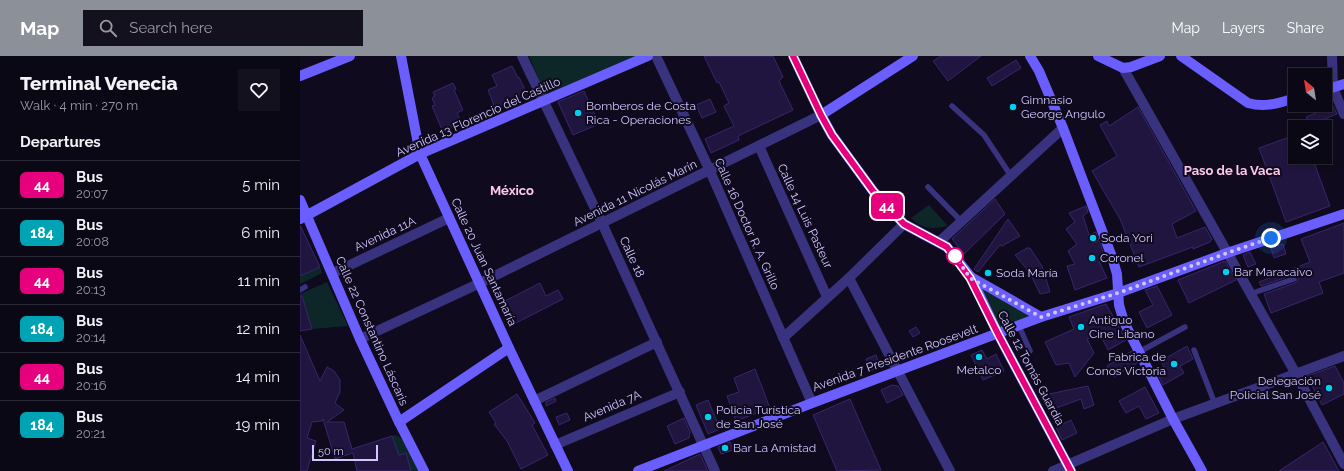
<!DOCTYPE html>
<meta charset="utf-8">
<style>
body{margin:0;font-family:Raleway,sans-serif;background:#14111f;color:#f1f3f6;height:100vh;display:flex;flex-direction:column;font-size:15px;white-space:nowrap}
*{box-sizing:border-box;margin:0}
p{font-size:13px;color:#9a9aa1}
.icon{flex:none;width:22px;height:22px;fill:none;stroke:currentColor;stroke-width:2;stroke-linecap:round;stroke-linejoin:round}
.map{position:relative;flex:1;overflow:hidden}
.details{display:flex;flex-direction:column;background:#0b0816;width:300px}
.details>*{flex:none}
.badge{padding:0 8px;border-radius:6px;font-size:14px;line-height:26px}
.needle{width:26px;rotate:330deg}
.buttons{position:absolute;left:988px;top:12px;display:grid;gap:8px}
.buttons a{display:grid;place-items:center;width:44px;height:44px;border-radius:0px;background:#0b0816;box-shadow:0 2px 6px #0003,0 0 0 1px #2b2935;font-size:20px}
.scale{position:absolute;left:12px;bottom:10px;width:66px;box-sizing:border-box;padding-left:4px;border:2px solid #d0c7ff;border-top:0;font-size:11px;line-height:14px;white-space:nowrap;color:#d0c7ff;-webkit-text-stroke:3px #0f0a1d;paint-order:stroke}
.you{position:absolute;width:20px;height:20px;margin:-10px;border:3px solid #fff;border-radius:50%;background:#1a73e8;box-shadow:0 0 0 6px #1a73e833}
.map>.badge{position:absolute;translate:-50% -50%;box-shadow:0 0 0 2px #fff}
h2{padding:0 20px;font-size:15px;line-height:36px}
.round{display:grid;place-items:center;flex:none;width:42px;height:42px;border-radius:0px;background:#14111f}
.overview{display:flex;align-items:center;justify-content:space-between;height:68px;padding:0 20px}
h1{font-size:19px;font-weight:800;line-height:30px}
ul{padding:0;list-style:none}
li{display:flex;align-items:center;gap:12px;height:48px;padding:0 20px;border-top:1px solid #2b2935}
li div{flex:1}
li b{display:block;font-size:15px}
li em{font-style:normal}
li .badge{min-width:44px;font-weight:700;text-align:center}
header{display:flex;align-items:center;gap:24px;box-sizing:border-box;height:56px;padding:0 20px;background:#8c9099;color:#fff}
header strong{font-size:19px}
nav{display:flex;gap:22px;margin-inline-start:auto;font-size:14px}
.search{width:280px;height:36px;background:#14111f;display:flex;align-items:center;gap:10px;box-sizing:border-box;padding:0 14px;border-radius:0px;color:#9a9aa1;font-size:15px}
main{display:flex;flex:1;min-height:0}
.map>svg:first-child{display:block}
.green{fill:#0d2728}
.building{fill:#20153f;stroke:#38266d}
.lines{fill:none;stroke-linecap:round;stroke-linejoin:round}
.lane{stroke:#39337f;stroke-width:5.5}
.street{stroke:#39337f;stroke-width:10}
.secondary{stroke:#6a5eff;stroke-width:10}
.line-casing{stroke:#fff;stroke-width:9}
.line{stroke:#e6007e;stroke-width:6}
.walk{stroke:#d0c7ff;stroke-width:4;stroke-dasharray:0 7.2}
.poi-dot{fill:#00cef2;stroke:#0f0a1d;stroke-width:1.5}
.stop-dot{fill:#fff;stroke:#e6007e;stroke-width:2}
.labels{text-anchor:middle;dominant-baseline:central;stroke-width:4;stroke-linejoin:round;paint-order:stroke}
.poi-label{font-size:12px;fill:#d0c7ff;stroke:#0f0a1d;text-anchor:start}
.street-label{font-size:12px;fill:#d0c7ff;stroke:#0f0a1d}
.neighbourhood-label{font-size:13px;font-weight:bold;fill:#ffc9e9;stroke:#0f0a1d}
</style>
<header>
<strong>Map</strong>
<div class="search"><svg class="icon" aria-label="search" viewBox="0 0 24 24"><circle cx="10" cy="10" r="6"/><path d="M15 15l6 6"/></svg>Search here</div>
<nav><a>Map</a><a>Layers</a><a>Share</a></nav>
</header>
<main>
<section class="details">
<div class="overview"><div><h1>Terminal Venecia</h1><p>Walk · 4 min · 270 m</p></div><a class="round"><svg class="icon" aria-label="heart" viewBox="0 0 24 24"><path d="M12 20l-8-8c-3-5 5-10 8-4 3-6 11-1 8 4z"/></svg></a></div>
<h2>Departures</h2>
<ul>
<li><span class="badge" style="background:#e6007e;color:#fff">44</span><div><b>Bus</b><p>20:07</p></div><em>5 min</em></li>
<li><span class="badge" style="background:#00a3b4;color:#fff">184</span><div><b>Bus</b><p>20:08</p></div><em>6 min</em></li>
<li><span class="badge" style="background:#e6007e;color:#fff">44</span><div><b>Bus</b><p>20:13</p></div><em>11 min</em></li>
<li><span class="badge" style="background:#00a3b4;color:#fff">184</span><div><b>Bus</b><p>20:14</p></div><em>12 min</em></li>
<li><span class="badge" style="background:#e6007e;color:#fff">44</span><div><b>Bus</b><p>20:16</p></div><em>14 min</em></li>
<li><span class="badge" style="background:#00a3b4;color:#fff">184</span><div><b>Bus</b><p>20:21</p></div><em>19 min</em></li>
</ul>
</section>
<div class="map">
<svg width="1044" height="415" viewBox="0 0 1044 415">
<rect width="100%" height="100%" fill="#0f0a1d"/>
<g class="green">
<path d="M229,0h112l-95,40z"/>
<path d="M629,149l19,21c-17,3 -25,4 -37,-8z"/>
<path d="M20,211l2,6 -22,11v-8z"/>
<path d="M671,221l70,40 -43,17z"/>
<path d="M27,226l21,44 -36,3 -12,-15 7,-3 -7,-17z"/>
<path d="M95,379c13,4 19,25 25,36h-9l-5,-18 -3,1 1,5 -5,-2 -7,-21z"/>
</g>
<g class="building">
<path d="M404,0h69l10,21 -4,4 14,29 -55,26 1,4 -28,13 -6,-14 29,-13 -10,-20 5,-3 -10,-21 -2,1z"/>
<path d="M641,0h40l-33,25 -15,-20z"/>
<path d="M716,4l5,8 -29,18 -5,-8z"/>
<path d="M212,10l6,12 1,-1 7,15 -1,1 1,2 -31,13 -7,-18 9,-4 -5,-11z"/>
<path d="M153,27l3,6 -2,1 9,20 -6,3 4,9 -18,10 -11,-26 3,-1 -3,-7 3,-2 -2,-4z"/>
<path d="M284,35l15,33 -26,11 -15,-33z"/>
<path d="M410,43l6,13 -14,6 -6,-13z"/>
<path d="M1033,50l4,8 -27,11 -4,-8z"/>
<path d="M838,51l58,104 -24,13 5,14 28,-11 7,12 -2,3 -17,7v-2l-54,20 -19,-48 -28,-48 25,-15 -17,-31 7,-4 2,5z"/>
<path d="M995,79v22h17l18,49 -44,16 -27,-74z"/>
<path d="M695,143l10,15 -41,40 -12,-15z"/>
<path d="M786,150l2,6 -5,4 6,19 7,-3 9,25 -6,4 8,17 -32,12 -8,-24 8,-2 -7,-13 9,-7 -11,-15 9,-7 -6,-9z"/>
<path d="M708,163l12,17 -18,10 -2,-1 -22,27 -4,-3z"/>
<path d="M1044,167v50l-25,9 4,11 -52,20 -7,-19 31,-11 3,-3v-3l-3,-2h-2l-32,11 -2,-4 51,-20 -9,-23z"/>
<path d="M0,169l20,42 -20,9z"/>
<path d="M983,188l3,10 -12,4 -3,-10z"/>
<path d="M727,192h3l12,18 8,26 -10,2 -10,-21 -15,-18z"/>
<path d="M950,196l6,12 -8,3 -5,-12z"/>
<path d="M925,205l11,19 -47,23 -11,-23z"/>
<path d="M240,227l6,13 12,-6 5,9 -51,26 -11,-22z"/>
<path d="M857,230l15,29 -25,13 -8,-16 14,-7 -8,-15z"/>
<path d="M0,240h2l10,33 -12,2z"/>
<path d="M806,248l20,36 -18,10 -8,-16 -13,5 7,14 -19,24 -6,-14 -13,2 -11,-23 29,-13 -5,-12z"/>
<path d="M616,271l4,6 -7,4 -4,-6z"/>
<path d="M0,279l20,46 7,-14 7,4 6,9v12l-5,11 9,7 -17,12h17l8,27 40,-13 7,19 7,-2 5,18h-54l-4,-18 -18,6 -12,-40 -1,2 -10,1 -5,16 9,3 -9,30h-7z"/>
<path d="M887,290l6,13 -13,7 4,7 -21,12 -6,-12 8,-4 -4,-8z"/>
<path d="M682,294l5,9 9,-5 8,17 -21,9 -12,-25z"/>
<path d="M832,295l5,12 -23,14 -7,-11z"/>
<path d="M576,299l4,12 -10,4 -4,-12z"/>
<path d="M1035,310l9,17v11l-22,11 -15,-29z"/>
<path d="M455,313l15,39 -34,13 -9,-25 12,-4 -5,-14z"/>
<path d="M592,329l6,1 5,9 -16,8 -6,-13z"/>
<path d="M788,330l6,19 -10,4 -3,-10 -30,11 -7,-15z"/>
<path d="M845,331l14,26 -13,6 -7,-13 -13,7 -7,-12z"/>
<path d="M217,338l18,29 -3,2 16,30 -27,14 -14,-28 -13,-17 2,-1 -7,-11z"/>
<path d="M255,342l1,3 -10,5v-4z"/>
<path d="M550,343l31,71 -44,1 -24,-56z"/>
<path d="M408,344l12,29 -12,5 -12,-29z"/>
<path d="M267,357l3,7 -11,5 -3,-8z"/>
<path d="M384,362l6,14 -1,6 -14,6 -8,-18z"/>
<path d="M771,364l6,13 -15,7 -6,-13z"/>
<path d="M430,386l3,8 -12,4 -3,-7z"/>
<path d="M1023,386l16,29h-60z"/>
<path d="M400,398l8,17h-44z"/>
</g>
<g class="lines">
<g class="lane">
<path d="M652,50l32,29 27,41"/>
<path d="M628,131l34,35"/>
<path d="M0,234l5,-3"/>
<path d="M950,238l44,-15"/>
<path d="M719,270l11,25"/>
<path d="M894,294l21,54"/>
<path d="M839,296l46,-25"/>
</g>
<g class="street">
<path d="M222,0l80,167 113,248"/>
<path d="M356,0l54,115 102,232"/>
<path d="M1032,0l1,32 11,26"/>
<path d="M823,12l173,306 48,90"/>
<path d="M459,90l68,151"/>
<path d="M639,186l124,-114"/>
<path d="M33,217l116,-55"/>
<path d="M549,222l101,193"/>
<path d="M483,282l66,-60 55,-54"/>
<path d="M60,283l120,-56 341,-168 -28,-59"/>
<path d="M234,345l123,-59"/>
<path d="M255,389l125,-53"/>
<path d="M753,415l120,-52 171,-63"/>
</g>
<g class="secondary">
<path d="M101,0l19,98 89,194 59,123"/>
<path d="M613,0l-92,59 11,20 41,56 31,33 43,23 24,30 27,57 73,137"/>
<path d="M730,0l9,15 24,57 49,129 5,17 2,31 5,17 49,97 29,52"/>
<path d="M798,0l25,12 8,-1 29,-11"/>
<path d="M881,0l67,47c18,5 30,0 47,-5"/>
<path d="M0,20l50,-20"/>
<path d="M1025,34l19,-6"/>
<path d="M0,144l60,139 39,83 25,49"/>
<path d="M0,163l120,-65 228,-98"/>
<path d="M671,221l70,40"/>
<path d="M99,366l110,-74"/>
<path d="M338,415l174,-68 229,-86 77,-24 109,-40 117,-39"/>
</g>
</g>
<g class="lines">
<defs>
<path id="line" d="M493,0l28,59 11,20 41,56 31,33 43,23 23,31 28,56 73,137"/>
</defs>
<use href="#line" class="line-casing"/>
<use href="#line" class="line"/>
<path class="walk" d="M655,200l-2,-3 17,25 71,39 77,-24 109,-40 44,-15"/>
</g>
<g class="poi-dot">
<circle cx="713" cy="51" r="4"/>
<circle cx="278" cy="57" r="4"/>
<circle cx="793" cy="182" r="4"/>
<circle cx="792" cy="202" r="4"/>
<circle cx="926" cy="216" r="4"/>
<circle cx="688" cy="217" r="4"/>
<circle cx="781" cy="271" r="4"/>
<circle cx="679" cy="301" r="4"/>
<circle cx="874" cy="308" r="4"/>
<circle cx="1029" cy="332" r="4"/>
<circle cx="408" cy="361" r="4"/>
<circle cx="425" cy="392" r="4"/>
</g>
<circle class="stop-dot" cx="655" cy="200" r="8"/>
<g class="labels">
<g class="poi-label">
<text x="721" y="44">Gimnasio<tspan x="721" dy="14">George Angulo</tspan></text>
<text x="286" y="50">Bomberos de Costa<tspan x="286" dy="14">Rica - Operaciones</tspan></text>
<text x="801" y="182">Soda Yori</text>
<text x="800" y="202">Coronel</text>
<text x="934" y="216">Bar Maracaivo</text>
<text x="696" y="217">Soda María</text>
<text x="789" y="264">Antiguo<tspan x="789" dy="14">Cine Líbano</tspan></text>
<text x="866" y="301" text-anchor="end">Fabrica de<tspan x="866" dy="14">Conos Victoria</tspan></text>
<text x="679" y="314" text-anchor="middle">Metalco</text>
<text x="1021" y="325" text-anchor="end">Delegación<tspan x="1021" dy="14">Policial San José</tspan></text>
<text x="416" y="354">Policía Turística<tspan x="416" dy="14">de San José</tspan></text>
<text x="433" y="392">Bar La Amistad</text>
</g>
<g class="street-label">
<text transform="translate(178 61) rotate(-24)">Avenida 13 Florencio del Castillo</text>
<text transform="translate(335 137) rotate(-26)">Avenida 11 Nicolás Marín</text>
<text transform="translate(505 160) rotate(65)">Calle 14 Luis Pasteur</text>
<text transform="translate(447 168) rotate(66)">Calle 16 Doctor R. A. Grillo</text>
<text transform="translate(85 178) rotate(-25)">Avenida 11A</text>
<text transform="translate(332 201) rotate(65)">Calle 18</text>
<text transform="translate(184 206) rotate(65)">Calle 20 Juan Santamaría</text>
<text transform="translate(72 275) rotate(66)">Calle 22 Constantino Láscaris</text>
<text transform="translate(595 302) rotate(-20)">Avenida 7 Presidente Roosevelt</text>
<text transform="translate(731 312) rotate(62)">Calle 12 Tomás Guardia</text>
<text transform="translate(312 350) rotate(-23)">Avenida 7A</text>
</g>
<g class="neighbourhood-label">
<text x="932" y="114">Paso de la Vaca</text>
<text x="212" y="134">México</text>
</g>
</g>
</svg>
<div class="buttons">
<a><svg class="needle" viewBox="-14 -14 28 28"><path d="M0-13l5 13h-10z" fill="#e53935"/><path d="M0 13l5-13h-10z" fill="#9a9aa1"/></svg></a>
<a><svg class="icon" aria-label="layers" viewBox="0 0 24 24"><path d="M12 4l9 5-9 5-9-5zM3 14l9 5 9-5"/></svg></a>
</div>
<div class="scale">50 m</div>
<div class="you" style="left:971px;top:182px"></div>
<b class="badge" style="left:587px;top:150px;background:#e6007e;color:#fff">44</b>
</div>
</main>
